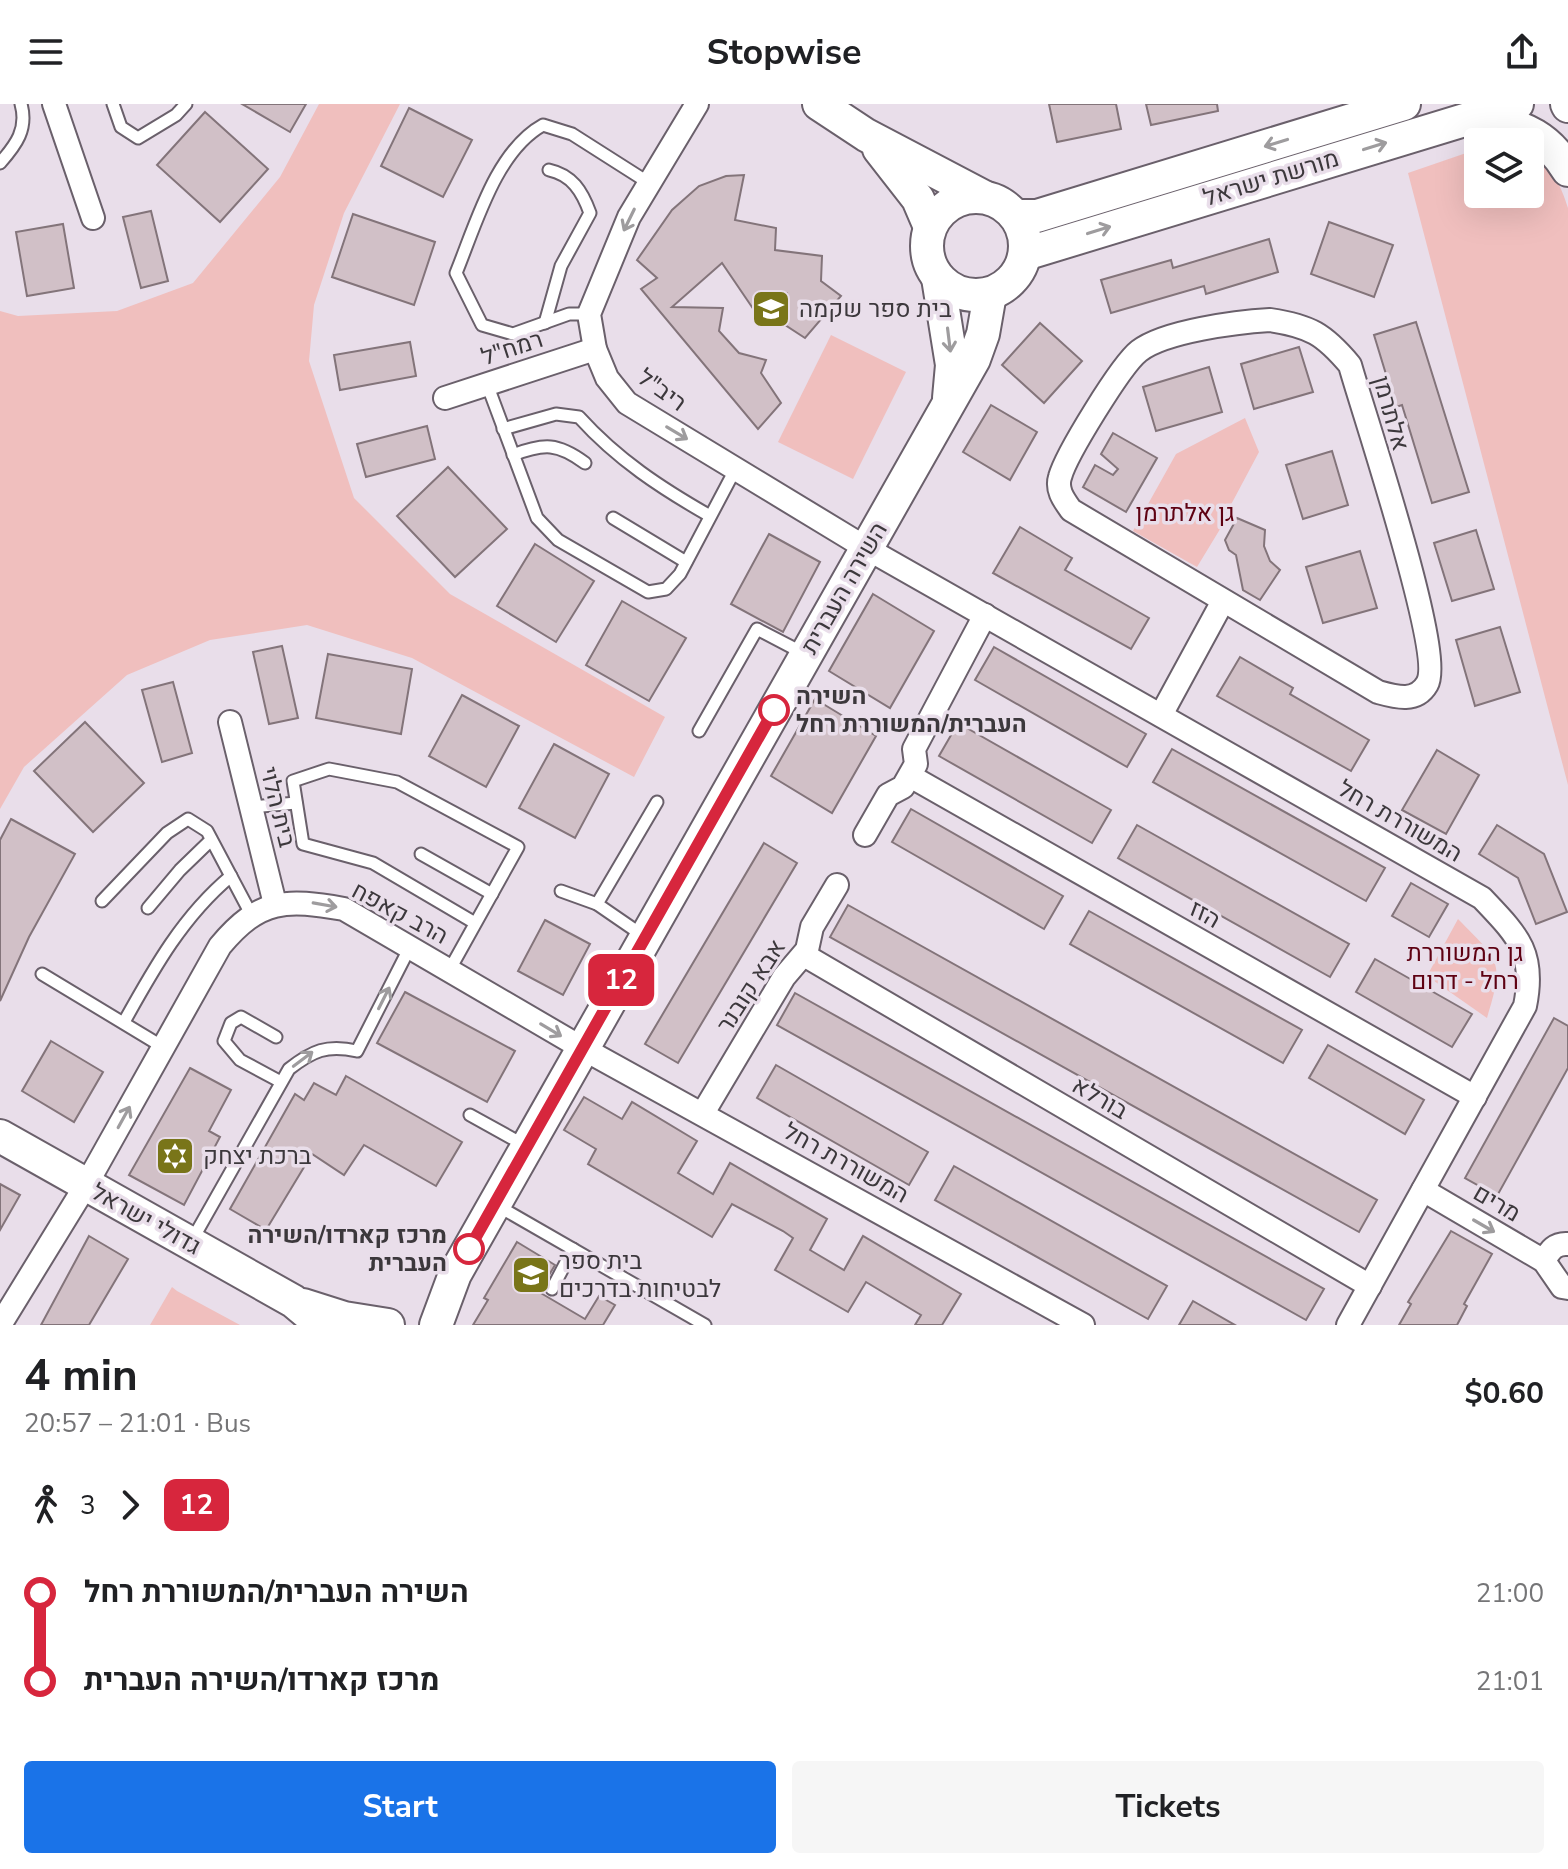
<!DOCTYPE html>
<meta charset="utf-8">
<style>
body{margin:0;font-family:"Nunito Sans",Heebo,sans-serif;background:#f6f6f6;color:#202124;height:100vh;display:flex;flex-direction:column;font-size:30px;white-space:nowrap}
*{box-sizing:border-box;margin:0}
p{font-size:26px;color:#757577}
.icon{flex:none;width:44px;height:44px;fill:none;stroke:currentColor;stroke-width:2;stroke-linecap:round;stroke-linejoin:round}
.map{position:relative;height:1221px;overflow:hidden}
.sheet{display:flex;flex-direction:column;background:#fff;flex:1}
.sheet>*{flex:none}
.badge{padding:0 16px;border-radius:12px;font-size:28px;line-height:52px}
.tools{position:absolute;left:1464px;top:24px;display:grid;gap:16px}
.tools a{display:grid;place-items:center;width:80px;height:80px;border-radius:8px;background:#fff;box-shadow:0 8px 32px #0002;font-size:40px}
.map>.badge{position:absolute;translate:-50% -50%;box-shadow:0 0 0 4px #fff}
.legs{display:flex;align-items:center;gap:12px;height:88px;padding:0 24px;font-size:26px}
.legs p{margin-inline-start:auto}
.summary{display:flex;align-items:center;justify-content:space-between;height:136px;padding:0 24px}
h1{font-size:44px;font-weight:700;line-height:60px}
.action{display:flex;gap:16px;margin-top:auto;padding:16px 24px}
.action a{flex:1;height:92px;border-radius:8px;background:#1a73e8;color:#fff;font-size:32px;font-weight:700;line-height:92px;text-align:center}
.action a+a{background:#f6f6f6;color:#202124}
ul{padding:0 24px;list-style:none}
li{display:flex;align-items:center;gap:28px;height:88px;font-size:30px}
li i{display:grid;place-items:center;width:12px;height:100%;margin:0 10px;background:currentColor}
li i::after{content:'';width:20px;height:20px;margin:-10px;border:6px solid;border-radius:50%;background:#fff}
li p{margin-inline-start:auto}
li:first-child i{background:linear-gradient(#0000 50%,currentColor 0)}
li:last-child i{background:linear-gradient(currentColor 50%,#0000 0)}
header{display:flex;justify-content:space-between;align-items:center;height:104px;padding:0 24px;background:#fff;font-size:36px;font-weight:700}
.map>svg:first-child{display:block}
.green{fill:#f0bfbe}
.building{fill:#d1c0c7;stroke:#83747a;stroke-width:2}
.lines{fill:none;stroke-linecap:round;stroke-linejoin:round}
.lane-casing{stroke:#6a606b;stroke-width:15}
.street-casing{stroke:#6a606b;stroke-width:26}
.secondary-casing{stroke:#6a606b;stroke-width:36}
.lane{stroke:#fff;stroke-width:11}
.street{stroke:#fff;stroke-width:22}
.secondary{stroke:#fff;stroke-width:32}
.oneway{stroke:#9e9c9e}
.line-1-casing{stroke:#fff;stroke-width:18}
.line-1{stroke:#d7263d;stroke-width:12}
.stop-1-dot{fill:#fff;stroke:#d7263d;stroke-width:4}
.labels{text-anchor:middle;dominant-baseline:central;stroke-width:7;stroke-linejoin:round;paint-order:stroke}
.street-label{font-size:24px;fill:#3c383c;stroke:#e9deea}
.poi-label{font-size:24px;fill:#3c383c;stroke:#e9deea;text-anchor:start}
.park-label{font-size:24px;fill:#5e0112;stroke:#e9deea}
.stop-label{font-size:24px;font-weight:bold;fill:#3c383c;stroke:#e9deea;text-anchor:start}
</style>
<header><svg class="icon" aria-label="menu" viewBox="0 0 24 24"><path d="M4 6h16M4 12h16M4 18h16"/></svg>Stopwise<svg class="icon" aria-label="share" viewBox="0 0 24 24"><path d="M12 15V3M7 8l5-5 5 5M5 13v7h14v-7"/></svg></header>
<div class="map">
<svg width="1568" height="1221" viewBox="0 0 1568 1221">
<rect width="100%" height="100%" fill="#e9deea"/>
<g class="green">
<path d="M319,0h81l-56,109 -30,92 -5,56 45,137 96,96 215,123 -31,60 -222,-119 -105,-33 -97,15 -83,35 -103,92 -24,42v-498l18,5 99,-5 76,-28 87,-106z"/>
<path d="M1472,47h6v43h52v-42c21,13 31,33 38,56v577l-160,-612z"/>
<path d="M831,231l75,37 -53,107 -75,-37z"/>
<path d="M1245,314l14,34 -33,62 2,2 -31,51 -64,-36 43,-77z"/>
<path d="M1458,815c41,42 47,41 29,99l-60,-42z"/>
<path d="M172,1183l5,4 63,34h-90z"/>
</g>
<g class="building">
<path d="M242,0h64l-16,28z"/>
<path d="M1049,0h67l5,25 -64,13z"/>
<path d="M1146,0h71l1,7 -67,14z"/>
<path d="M409,4l63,32 -29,57 -62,-31z"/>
<path d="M205,8l63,57 -48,53 -63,-57z"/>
<path d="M744,71l-9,45 41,8 -1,22 47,6 -1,25 20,15 -36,42 -29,-19 10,-25 -32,16 -32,-47 -50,44 51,1 -4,23 20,22 27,7 -5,13 20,30 -23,26 -117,-140 16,-11 -20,-18 35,-50 27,-24 27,-10z"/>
<path d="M151,107l17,70 -27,7 -18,-71z"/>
<path d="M353,110l82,28 -21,63 -82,-28z"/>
<path d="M1329,118l64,23 -19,52 -63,-23z"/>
<path d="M63,120l11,64 -47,8 -11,-64z"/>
<path d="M1269,135l9,33 -72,22 -2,-8 -93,27 -10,-33 70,-20 2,8z"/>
<path d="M1416,218l53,170 -37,11 -30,-98 -6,2 -22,-72z"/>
<path d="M1040,219l42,38 -38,42 -42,-38z"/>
<path d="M410,238l6,34 -76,14 -6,-35z"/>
<path d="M1299,243l14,45 -59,17 -13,-45z"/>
<path d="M1209,263l13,45 -66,19 -13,-44z"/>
<path d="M991,301l46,27 -27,48 -47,-28z"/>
<path d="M427,322l8,33 -69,18 -9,-33z"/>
<path d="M1113,329l44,25 -31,54 -43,-25 12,-22 18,10 5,-6 -17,-15z"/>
<path d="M1332,347l16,54 -45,14 -17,-54z"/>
<path d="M448,363l59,62 -52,48 -58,-61z"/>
<path d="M1237,414l28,12 -1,16 6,15 10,9 -20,30 -17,-10 -7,-35 -7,-5 -4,-10z"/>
<path d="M1020,423l52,31 -7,12 84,48 -18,31 -138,-76z"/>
<path d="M1476,426l18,59 -42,12 -18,-58z"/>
<path d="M769,430l51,28 -37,70 -52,-28z"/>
<path d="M535,440l59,37 -38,61 -59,-36z"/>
<path d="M1360,447l17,57 -54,15 -17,-56z"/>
<path d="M873,490l61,37 -44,77 -61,-37z"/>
<path d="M622,497l64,37 -37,63 -63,-36z"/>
<path d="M1500,523l20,65 -45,14 -19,-66z"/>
<path d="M282,542l16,72 -29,6 -16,-72z"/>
<path d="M994,543l152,87 -19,33 -152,-87z"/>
<path d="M328,550l84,15 -11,65 -85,-16z"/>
<path d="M1240,553l53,31 -3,6 79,46 -18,31 -134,-75z"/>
<path d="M173,578l19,71 -30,9 -20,-72z"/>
<path d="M462,591l57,31 -33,61 -57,-31z"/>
<path d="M815,595l61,37 -44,77 -61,-37z"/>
<path d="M85,618l59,61 -51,49 -59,-61z"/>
<path d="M958,619l153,87 -19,33 -153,-87z"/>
<path d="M554,640l55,30 -34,64 -56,-30z"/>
<path d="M1172,645l213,119 -19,33 -213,-119z"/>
<path d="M1437,646l42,25 -33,59 -44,-24z"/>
<path d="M911,705l152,87 -19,33 -152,-87z"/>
<path d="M11,715l64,35 -46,83 -29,64v-161z"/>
<path d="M1137,721l212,119 -19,33 -212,-119z"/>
<path d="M1497,721l47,29 23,58 -31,12 -18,-46 -39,-24z"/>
<path d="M764,739l33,20 -119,200 -33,-19z"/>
<path d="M1411,779l37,21 -19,33 -37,-21z"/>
<path d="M848,801l529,295 -18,32 -529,-295z"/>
<path d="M1089,807l213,119 -19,33 -213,-119z"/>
<path d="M545,816l45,24 -27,51 -45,-24z"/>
<path d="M1375,855l97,55 -20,33 -96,-55z"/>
<path d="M405,888l110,59 -28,51 -110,-59z"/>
<path d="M795,889l529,296 -18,31 -529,-295z"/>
<path d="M1554,914l14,8v42l-71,128 -32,-18z"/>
<path d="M51,937l52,31 -29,50 -52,-31z"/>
<path d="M1328,941l96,55 -19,34 -96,-56z"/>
<path d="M776,961l152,87 -19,33 -152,-87z"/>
<path d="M190,964l41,22 -22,41 11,6 -36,68 -55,-30z"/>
<path d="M346,972l116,66 -26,44 -72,-41 -20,30 -32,-21 -46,76 -36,-21 65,-115 9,6 10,-17 22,12z"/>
<path d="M584,993l38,22 10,-17 65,39 -19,32 35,21 17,-31 97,56 -17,31 34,20 19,-34 98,58 -19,31h-27l6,-10 -55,-33 -18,30 -73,-42 18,-32 -10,-7 -51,-27 -20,33 -124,-73 8,-15 -32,-19z"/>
<path d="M954,1062l213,120 -19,33 -213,-119z"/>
<path d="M0,1080l20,11 -20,35z"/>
<path d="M1451,1127l41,23 -28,50 3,2 -10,19h-58l12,-21 -3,-2z"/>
<path d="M89,1132l39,23 -39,66h-48z"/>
<path d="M517,1138l38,23 -16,27 46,27 14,-23 16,9 -12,20h-130l15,-25 -4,-2z"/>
<path d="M1193,1197l42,24h-56z"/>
</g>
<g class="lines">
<defs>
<g id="lane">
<path d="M113,0l8,23 17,11 38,-23 10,-11"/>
<path d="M0,59c16,-18 28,-34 21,-59"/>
<path d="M589,210h-20l-56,20 -31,-9 -26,-52c20,-49 40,-122 87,-148l29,9 77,49"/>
<path d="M545,219l16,-57 29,-53c-8,-22 -18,-38 -41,-43"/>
<path d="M487,280l50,134 21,22 90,52 18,-3 14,-15 56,-106"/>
<path d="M503,325l53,-15 23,3c39,43 82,71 131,99"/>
<path d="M513,351c31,-12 45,-12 72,8"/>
<path d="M613,414l73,44"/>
<path d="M699,627l58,-102 48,25"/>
<path d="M251,703l45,-4"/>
<path d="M421,750l71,40"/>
<path d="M561,787l36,13 48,33"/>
<path d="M102,797l65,-68 21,-14 19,12 45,85"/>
<path d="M597,800l60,-102"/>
<path d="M148,804l32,-38 31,-30"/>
<path d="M450,865l68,-122 -121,-65 -68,-13 -36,12 10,63 70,19 102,60"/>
<path d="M42,870l121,73"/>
<path d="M124,918c30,-54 59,-106 107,-146"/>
<path d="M276,933l-35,-20 -10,6 -7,18 16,19 41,22"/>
<path d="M470,1011l56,31"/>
<path d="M498,1102l207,119"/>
<path d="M191,1138l98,-173c23,-18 38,-25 68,-18l53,-104"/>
<path d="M552,1185l21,-40"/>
</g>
<g id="street">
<path d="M54,0l39,114"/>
<path d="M697,0l-68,113 -40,97 6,35 12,29 20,25 239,145 616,350c35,37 54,54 43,108l-177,319"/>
<path d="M1270,216c40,6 54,14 80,45 13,47 95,289 77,319 -11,19 -31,13 -49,8l-307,-182c-7,-10 -15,-20 -11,-33 6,-22 61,-112 79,-126 26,-20 98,-29 131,-31z"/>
<path d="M445,294l150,-49"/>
<path d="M1161,611l62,-114"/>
<path d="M230,618l45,182"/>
<path d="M910,672l565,321"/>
<path d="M865,731l23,-40 15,-8 13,-23 -2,-15 71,-134"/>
<path d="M804,851l566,331"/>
<path d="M703,1009l81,-136 23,-27 5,-23 25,-42"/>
<path d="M1423,1086l121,71 18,26 6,1"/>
<path d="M1544,1157c6,-11 11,-18 24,-17"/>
<path d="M0,1221l86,-140 134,-239c40,-48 66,-47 124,-37l238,139 501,277"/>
</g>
<g id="secondary">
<path d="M819,0l47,31 118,62"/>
<path d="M1567,0l1,2"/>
<path d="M1479,11c41,13 65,16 89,55"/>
<path d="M879,45l39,50 12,28"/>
<circle cx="976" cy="142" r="49"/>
<path d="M1016,112h21l367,-112"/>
<path d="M1025,150l492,-150"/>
<path d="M938,174l14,87 -3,33"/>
<path d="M0,1032l293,165 29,24"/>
<path d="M303,1201l41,13 44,7"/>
<path d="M436,1221l19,-51 519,-915 9,-25 7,-40"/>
</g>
</defs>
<use href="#lane" class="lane-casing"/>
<use href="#street" class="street-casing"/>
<use href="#secondary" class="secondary-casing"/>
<use href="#lane" class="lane"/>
<use href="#street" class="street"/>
<use href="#secondary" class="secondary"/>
</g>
<defs><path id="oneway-shaft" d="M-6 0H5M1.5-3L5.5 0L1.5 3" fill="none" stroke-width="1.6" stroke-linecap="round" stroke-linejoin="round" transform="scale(2)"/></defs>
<g class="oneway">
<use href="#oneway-shaft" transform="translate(1276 39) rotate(163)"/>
<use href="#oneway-shaft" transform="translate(1375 42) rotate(-17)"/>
<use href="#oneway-shaft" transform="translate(629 116) rotate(116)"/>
<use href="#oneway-shaft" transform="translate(1099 126) rotate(-17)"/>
<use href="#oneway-shaft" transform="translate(949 236) rotate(83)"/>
<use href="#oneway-shaft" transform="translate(677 329) rotate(31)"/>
<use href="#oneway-shaft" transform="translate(325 801) rotate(10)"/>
<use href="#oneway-shaft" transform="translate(384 894) rotate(-63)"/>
<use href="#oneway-shaft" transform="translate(551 926) rotate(31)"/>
<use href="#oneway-shaft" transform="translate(303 955) rotate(-37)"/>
<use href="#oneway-shaft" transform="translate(124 1013) rotate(-61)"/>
<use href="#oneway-shaft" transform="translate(1484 1122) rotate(30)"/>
</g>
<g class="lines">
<defs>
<path id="line-1" d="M469,1145l305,-539"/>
</defs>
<use href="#line-1" class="line-1-casing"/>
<use href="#line-1" class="line-1"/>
</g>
<defs>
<symbol id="school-square" viewBox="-11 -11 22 22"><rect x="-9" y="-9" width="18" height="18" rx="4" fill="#797519" stroke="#e9deea"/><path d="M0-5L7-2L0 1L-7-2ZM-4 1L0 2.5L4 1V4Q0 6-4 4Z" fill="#fff"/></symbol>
<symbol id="synagogue-square" viewBox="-11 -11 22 22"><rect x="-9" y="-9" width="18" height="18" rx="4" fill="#797519" stroke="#e9deea"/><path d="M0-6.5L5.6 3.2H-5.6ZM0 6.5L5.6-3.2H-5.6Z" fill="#fff"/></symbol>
</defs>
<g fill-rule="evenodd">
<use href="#school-square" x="749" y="183" width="44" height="44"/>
<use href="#synagogue-square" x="153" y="1030" width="44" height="44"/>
<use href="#school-square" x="509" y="1149" width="44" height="44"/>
</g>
<g class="stop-1-dot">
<circle cx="774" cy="606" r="14"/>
<circle cx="469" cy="1145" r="14"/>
</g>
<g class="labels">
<g class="street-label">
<text transform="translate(1271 74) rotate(-17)">מורשת ישראל</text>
<text transform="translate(512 244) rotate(-18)">רמח"ל</text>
<text transform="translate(662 286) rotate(36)">ריב"ל</text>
<text transform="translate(1391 309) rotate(74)">אלתרמן</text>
<text transform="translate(844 484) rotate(-60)">השירה העברית</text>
<text transform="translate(278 703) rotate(76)">בית הלוי</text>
<text transform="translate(1400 717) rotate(30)">המשוררת רחל</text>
<text transform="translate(400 809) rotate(28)">הרב קאפח</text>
<text transform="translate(1205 810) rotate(30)">הזז</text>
<text transform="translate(751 882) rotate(-57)">אבא קובנר</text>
<text transform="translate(1100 994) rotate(30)">בורלא</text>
<text transform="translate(846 1059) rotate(29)">המשוררת רחל</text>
<text transform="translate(1497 1099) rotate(30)">מרים</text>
<text transform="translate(146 1115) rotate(29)">גדולי ישראל</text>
</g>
<g class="poi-label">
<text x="799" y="205">בית ספר שקמה</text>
<text x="203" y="1052">ברכת יצחק</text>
<text x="559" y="1157">בית ספר<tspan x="559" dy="28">לבטיחות בדרכים</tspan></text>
</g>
<g class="park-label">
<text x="1185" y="409">גן אלתרמן</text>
<text x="1465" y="849">גן המשוררת<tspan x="1465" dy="28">רחל - דרום</tspan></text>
</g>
<g class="stop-label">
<text x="796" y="592">השירה<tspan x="796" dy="28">העברית/המשוררת רחל</tspan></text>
<text x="447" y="1131" text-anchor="end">מרכז קארדו/השירה<tspan x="447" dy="28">העברית</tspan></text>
</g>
</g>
</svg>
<div class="tools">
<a><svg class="icon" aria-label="layers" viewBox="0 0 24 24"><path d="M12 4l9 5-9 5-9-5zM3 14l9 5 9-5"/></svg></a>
</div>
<b class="badge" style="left:621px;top:876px;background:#d7263d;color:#fff">12</b>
</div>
<section class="sheet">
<div class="summary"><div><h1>4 min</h1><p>20:57 – 21:01 · Bus</p></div><b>$0.60</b></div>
<div class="legs"><svg class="icon" aria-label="walk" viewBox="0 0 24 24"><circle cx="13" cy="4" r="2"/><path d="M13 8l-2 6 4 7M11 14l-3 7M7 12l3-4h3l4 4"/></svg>3<svg class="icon" aria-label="forward" viewBox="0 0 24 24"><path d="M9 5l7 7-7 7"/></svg><b class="badge" style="background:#d7263d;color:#fff">12</b></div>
<ul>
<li><i style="color:#d7263d"></i><b>השירה העברית/המשוררת רחל</b><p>21:00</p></li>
<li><i style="color:#d7263d"></i><b>מרכז קארדו/השירה העברית</b><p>21:01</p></li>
</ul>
<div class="action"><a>Start</a><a>Tickets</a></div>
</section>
